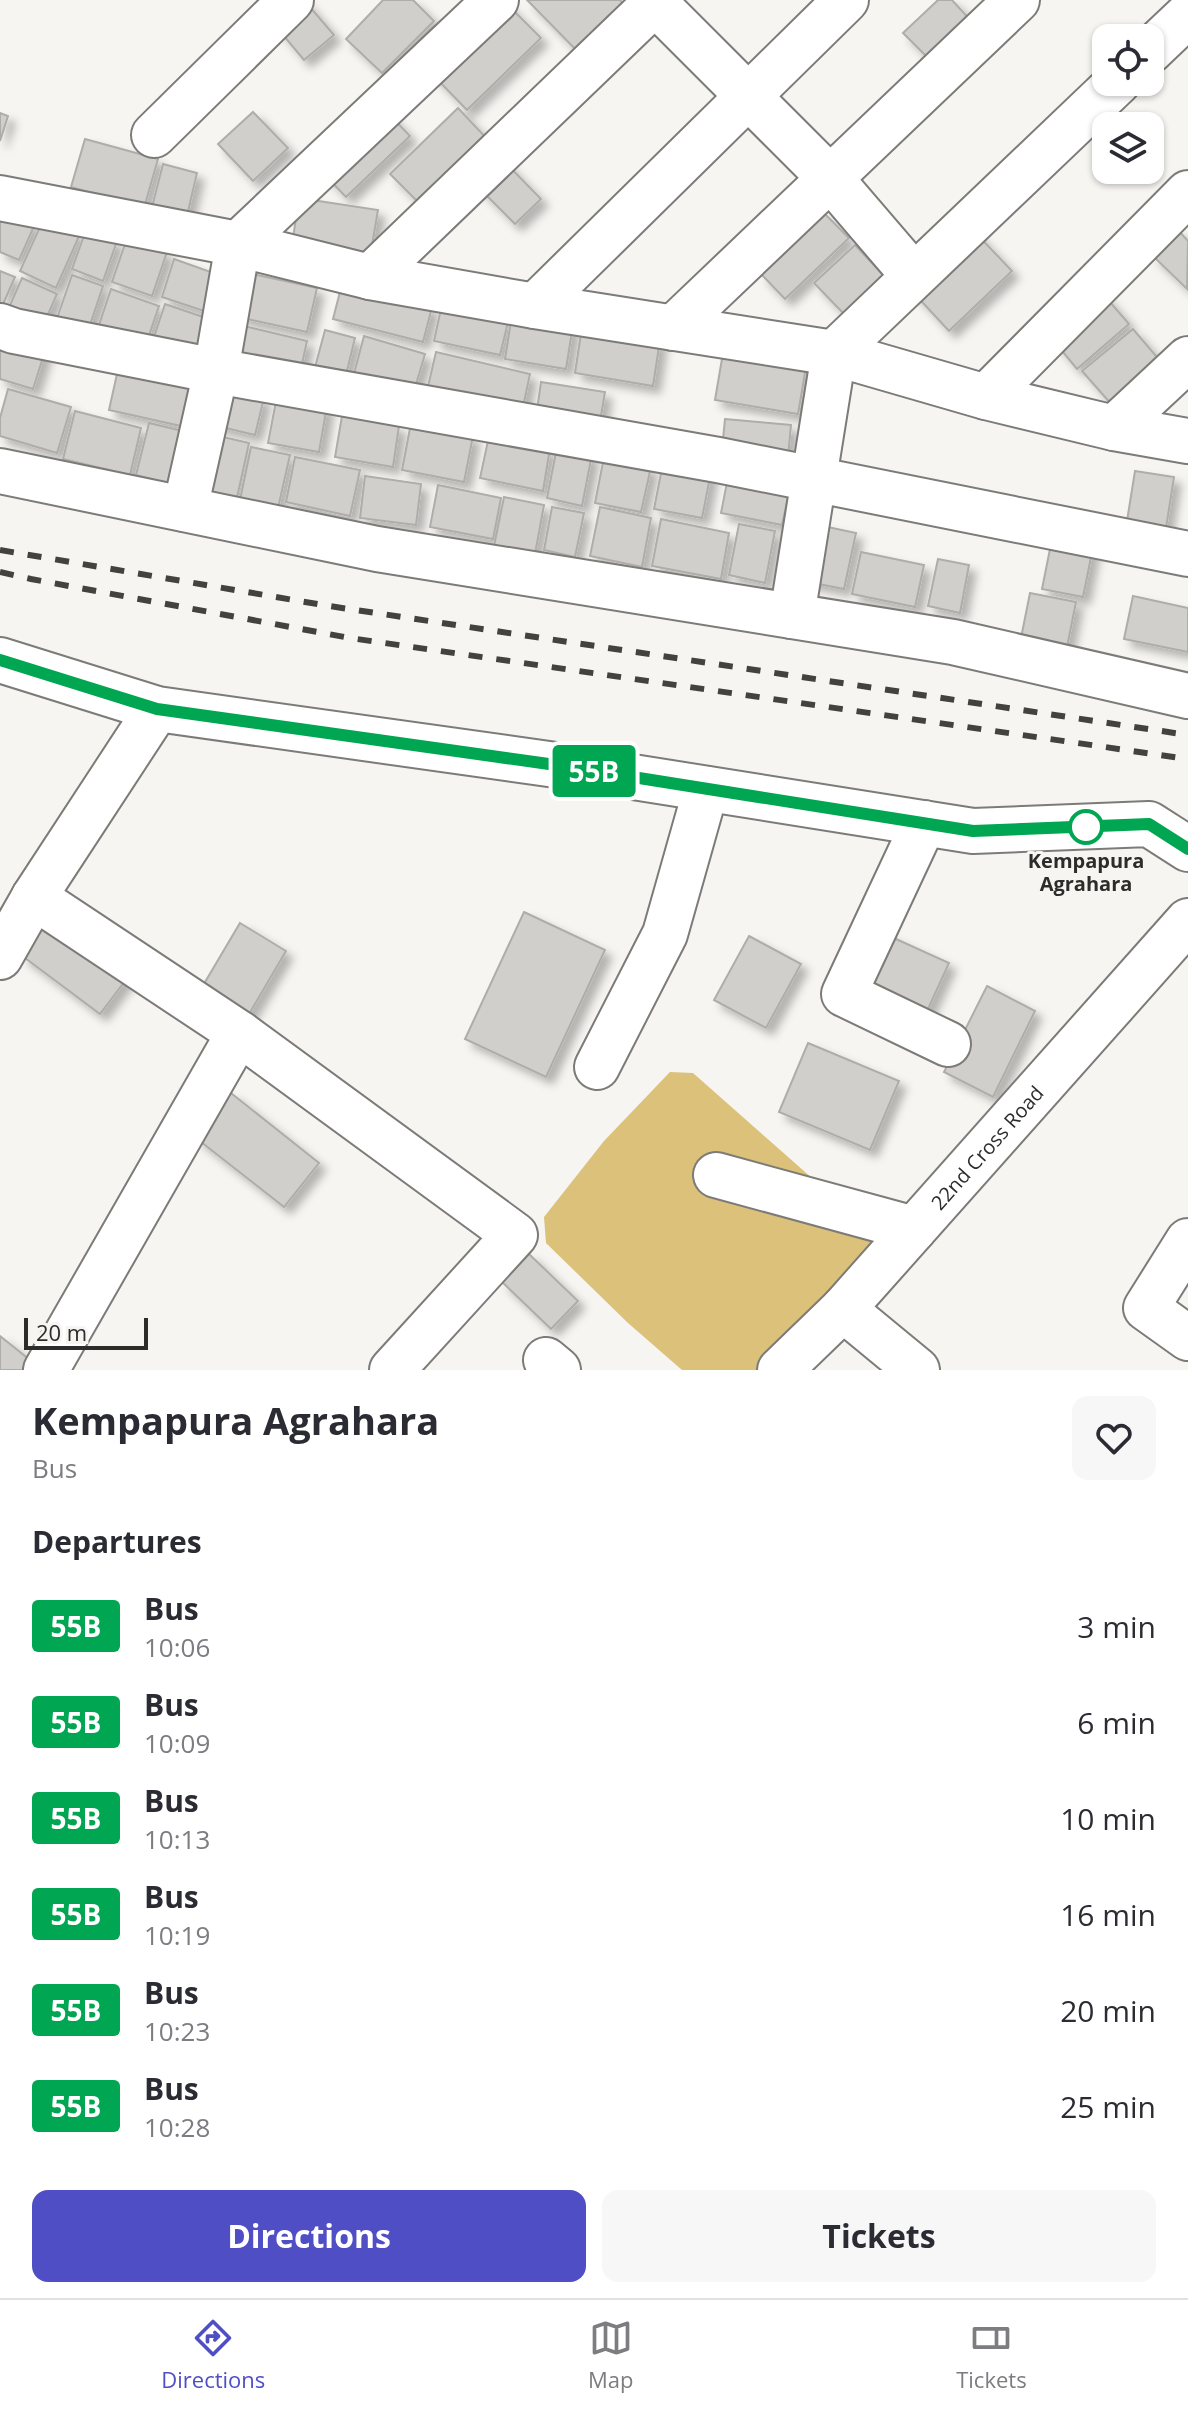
<!DOCTYPE html>
<style>
body{margin:0;font-family:"Open Sans",sans-serif;background:#f7f7f7;color:#2b2b33;height:100vh;display:flex;flex-direction:column;font-size:30px;white-space:nowrap}
*{box-sizing:border-box;margin:0}
p{font-size:26px;color:#7c7c81}
.icon{flex:none;width:44px;height:44px;fill:none;stroke:currentColor;stroke-width:2;stroke-linecap:round;stroke-linejoin:round}
.map{position:relative;height:1370px;overflow:hidden}
.side{display:flex;flex-direction:column;background:#fff;flex:1}
.side>*{flex:none}
.badge{padding:0 16px;border-radius:6px;font-size:28px;line-height:52px}
.buttons{position:absolute;left:1092px;top:24px;display:grid;gap:16px}
.buttons a{display:grid;place-items:center;width:72px;height:72px;border-radius:16px;background:#fff;box-shadow:0 2px 6px #0004;font-size:40px}
.scale{position:absolute;left:24px;bottom:20px;width:124px;box-sizing:border-box;padding-left:8px;border:4px solid #2d2c2b;border-top:0;font-size:22px;line-height:28px;white-space:nowrap;color:#2d2c2b;-webkit-text-stroke:6px #f6f5f2;paint-order:stroke}
.map>.badge{position:absolute;translate:-50% -50%;box-shadow:0 0 0 4px #fff}
h2{padding:0 32px;font-size:30px;line-height:72px}
.round{display:grid;place-items:center;flex:none;width:84px;height:84px;border-radius:16px;background:#f7f7f7}
.head{display:flex;align-items:center;justify-content:space-between;height:136px;padding:0 32px}
h1{font-size:38px;font-weight:700;line-height:60px}
.primary-button{display:flex;gap:16px;margin-top:auto;padding:16px 32px}
.primary-button a{flex:1;height:92px;border-radius:16px;background:#504ec5;color:#fff;font-size:32px;font-weight:700;line-height:92px;text-align:center}
.primary-button a+a{background:#f7f7f7;color:#2b2b33}
ul{padding:0;list-style:none}
li{display:flex;align-items:center;gap:24px;height:96px;padding:0 32px}
li div{flex:1}
li b{display:block;font-size:30px}
li em{font-style:normal}
li .badge{min-width:88px;font-weight:700;text-align:center}
.tab-bar{display:flex;justify-content:space-around;align-items:center;height:112px;border-top:2px solid #e1e1e2;background:#fff;font-size:22px;color:#7c7c81}
.tab-bar a{display:grid;justify-items:center;gap:4px}
.tab-bar .selected{color:#504ec5}
.map>svg:first-child{display:block}
.green{fill:#dbc179}
.building{fill:#d0cfcc;stroke:#aeadaa;stroke-width:2;filter:url(#shadow)}
.lines{fill:none;stroke-linecap:round;stroke-linejoin:round}
.street-casing{stroke:#7c7b78;stroke-width:48}
.street{stroke:#fff;stroke-width:44}
.rail{stroke:#434241;stroke-width:6;stroke-dasharray:14 14;stroke-linecap:butt}
.line-casing{stroke:#fff;stroke-width:18}
.line{stroke:#00a651;stroke-width:12}
.stop-dot{fill:#fff;stroke:#00a651;stroke-width:4}
.labels{text-anchor:middle;dominant-baseline:central;stroke-width:6;stroke-linejoin:round;paint-order:stroke}
.stop-label{font-size:20px;font-weight:bold;fill:#2d2c2b;stroke:#f6f5f2}
.street-label{font-size:20px;fill:#2d2c2b;stroke:#f6f5f2}
</style>
<div class="map">
<svg width="1188" height="1370" viewBox="0 0 1188 1370">
<defs>
<filter id="shadow"><feDropShadow dx="7" dy="7" stdDeviation="4" flood-color="#0004"/></filter>
</defs>
<rect width="100%" height="100%" fill="#f6f5f2"/>
<path class="green" d="M670,1072l23,1 179,158 -1,24 -103,115h-86l-54,-47 -82,-80 -2,-26 60,-76z"/>
<g class="building">
<path d="M304,0l30,35 -30,25 -31,-37z"/>
<path d="M383,0h30l21,21 -52,52 -36,-34z"/>
<path d="M503,0l38,38 -74,72 -38,-39z"/>
<path d="M527,0h93l15,15 -48,46z"/>
<path d="M938,0h14l21,23 -41,39 -29,-29z"/>
<path d="M458,108l31,33 -67,65 -32,-32z"/>
<path d="M386,111l24,25 -64,61 -24,-25z"/>
<path d="M253,112l35,36 -35,33 -35,-37z"/>
<path d="M0,113l8,3 -8,25z"/>
<path d="M85,139l73,20 -14,49 -73,-21z"/>
<path d="M501,158l40,41 -26,25 -40,-40z"/>
<path d="M163,164l34,9 -11,47 -35,-9z"/>
<path d="M299,198l79,12 -8,47 -78,-12z"/>
<path d="M0,209l35,15 -16,36 -19,-8z"/>
<path d="M824,213l25,25 -64,61 -24,-25z"/>
<path d="M44,218l36,16 -24,54 -36,-17z"/>
<path d="M86,230l31,11 -14,40 -31,-12z"/>
<path d="M973,230l39,41 -63,60 -39,-42z"/>
<path d="M1178,230l10,11 -1,48 -35,-34z"/>
<path d="M127,238l40,14 -15,44 -40,-14z"/>
<path d="M855,245l30,32 -40,38 -31,-32z"/>
<path d="M174,259l51,18 -12,37 -51,-17z"/>
<path d="M0,271l15,6 -15,34z"/>
<path d="M248,273l69,15 -10,44 -69,-15z"/>
<path d="M72,275l31,11 -15,45 -32,-10z"/>
<path d="M22,278l35,16 -15,34 -35,-16z"/>
<path d="M342,284l90,23 -9,35 -90,-23z"/>
<path d="M111,289l48,17 -13,38 -48,-16z"/>
<path d="M1104,295l25,29 -52,45 -24,-29z"/>
<path d="M165,304l47,16 -12,36 -47,-16z"/>
<path d="M442,304l67,14 -9,37 -66,-14z"/>
<path d="M512,315l61,10 -7,44 -61,-10z"/>
<path d="M244,326l63,15 -8,37 -63,-14z"/>
<path d="M582,327l78,13 -7,46 -78,-13z"/>
<path d="M1133,329l29,34 -50,42 -30,-34z"/>
<path d="M325,330l30,8 -10,41 -31,-8z"/>
<path d="M0,333l46,15 -13,41 -33,-10z"/>
<path d="M364,336l61,18 -13,44 -60,-17z"/>
<path d="M436,352l94,22 -9,42 -95,-21z"/>
<path d="M723,353l83,14 -8,47 -83,-14z"/>
<path d="M119,365l81,18 -10,45 -81,-18z"/>
<path d="M541,382l64,10 -6,36 -63,-11z"/>
<path d="M222,388l42,10 -9,37 -42,-10z"/>
<path d="M8,389l63,18 -14,46 -57,-17v-18z"/>
<path d="M277,396l50,10 -8,46 -51,-9z"/>
<path d="M75,411l66,17 -11,47 -67,-16z"/>
<path d="M342,416l57,10 -6,41 -58,-10z"/>
<path d="M725,419l66,6 -3,32 -66,-7z"/>
<path d="M149,423l42,10 -13,53 -42,-11z"/>
<path d="M411,423l62,13 -9,46 -62,-12z"/>
<path d="M206,433l43,10 -13,59 -43,-10z"/>
<path d="M489,436l61,12 -7,43 -63,-13z"/>
<path d="M251,447l39,8 -12,53 -38,-8z"/>
<path d="M557,447l35,7 -10,52 -35,-8z"/>
<path d="M295,457l65,13 -10,46 -64,-14z"/>
<path d="M604,457l47,10 -10,45 -46,-9z"/>
<path d="M663,463l48,9 -9,46 -48,-9z"/>
<path d="M1135,471l39,6 -8,51 -39,-7z"/>
<path d="M729,472l62,12 -9,41 -61,-12z"/>
<path d="M365,476l56,8 -5,41 -56,-7z"/>
<path d="M438,485l63,13 -8,41 -63,-12z"/>
<path d="M504,497l40,8 -9,49 -41,-8z"/>
<path d="M552,507l32,6 -9,44 -31,-7z"/>
<path d="M600,507l51,11 -9,49 -52,-11z"/>
<path d="M661,519l68,14 -8,46 -69,-13z"/>
<path d="M809,523l47,10 -12,56 -46,-9z"/>
<path d="M739,524l36,7 -10,52 -36,-8z"/>
<path d="M1053,534l41,8 -11,55 -41,-8z"/>
<path d="M861,552l63,13 -9,42 -63,-13z"/>
<path d="M938,559l31,6 -9,48 -32,-7z"/>
<path d="M1030,593l46,9 -9,45 -46,-9z"/>
<path d="M1133,596l55,12v44l-64,-13z"/>
<path d="M524,912l81,38 -59,127 -81,-38z"/>
<path d="M51,915l80,58 -31,41 -79,-59z"/>
<path d="M240,923l46,28 -41,70 -47,-27z"/>
<path d="M885,934l64,29 -26,57 -64,-28z"/>
<path d="M749,936l52,28 -35,64 -52,-28z"/>
<path d="M987,986l48,25 -42,86 -49,-25z"/>
<path d="M808,1043l91,38 -29,69 -91,-38z"/>
<path d="M231,1093l88,70 -35,44 -88,-69z"/>
<path d="M529,1254l49,47 -27,28 -49,-47z"/>
<path d="M0,1336l35,28 -5,6h-30z"/>
</g>
<g class="lines">
<defs>
<g id="street">
<path d="M652,0l178,178 84,98"/>
<path d="M1150,51l38,-36"/>
<path d="M154,135l137,-135"/>
<path d="M0,198l238,46 132,33 165,29 299,47 152,44 128,31 74,13"/>
<path d="M370,277l288,-277"/>
<path d="M535,306l311,-306"/>
<path d="M0,326l14,5 202,40 502,89 470,94"/>
<path d="M673,328l344,-328"/>
<path d="M986,397l202,-204"/>
<path d="M1114,428l74,-69"/>
<path d="M0,471l377,78 576,93 235,54"/>
<path d="M185,509l31,-138 22,-127 258,-244"/>
<path d="M792,616l42,-263 284,-271"/>
<path d="M0,660l157,49 413,58 403,64 176,-7 39,25"/>
<path d="M924,823l-80,171 104,50"/>
<path d="M34,897l205,136 -193,337"/>
<path d="M0,957l34,-60 123,-188"/>
<path d="M239,1033l276,202 -123,135"/>
<path d="M597,1067l68,-133 41,-145"/>
<path d="M716,1175l198,54"/>
<path d="M1188,1241l-42,67 42,30"/>
<path d="M843,1309l74,61"/>
<path d="M546,1360l12,10"/>
<path id="s1" d="M780,1370l63,-61 345,-388"/>
</g>
</defs>
<use href="#street" class="street-casing"/>
<use href="#street" class="street"/>
<g class="rail">
<path d="M0,550l329,56 859,129"/>
<path d="M0,572l31,7 319,59 838,121"/>
</g>
</g>
<g class="lines">
<defs>
<path id="line" d="M0,660l157,49 413,58 403,64 176,-7 39,25"/>
</defs>
<use href="#line" class="line-casing"/>
<use href="#line" class="line"/>
</g>
<circle class="stop-dot" cx="1086" cy="827" r="16"/>
<g class="labels">
<g class="stop-label">
<text x="1086" y="860">Kempapura<tspan x="1086" dy="23">Agrahara</tspan></text>
</g>
<g class="street-label">
<text stroke="none"><textPath href="#s1" startOffset="304">22nd Cross Road</textPath></text>
</g>
</g>
</svg>
<div class="buttons">
<a><svg class="icon" aria-label="locate" viewBox="0 0 24 24"><circle cx="12" cy="12" r="6"/><path d="M12 2v4M12 18v4M2 12h4M18 12h4"/></svg></a>
<a><svg class="icon" aria-label="layers" viewBox="0 0 24 24"><path d="M12 4l9 5-9 5-9-5zM3 14l9 5 9-5"/></svg></a>
</div>
<div class="scale">20 m</div>
<b class="badge" style="left:594px;top:771px;background:#00a651;color:#fff">55B</b>
</div>
<section class="side">
<div class="head"><div><h1>Kempapura Agrahara</h1><p>Bus</p></div><a class="round"><svg class="icon" aria-label="heart" viewBox="0 0 24 24"><path d="M12 20l-8-8c-3-5 5-10 8-4 3-6 11-1 8 4z"/></svg></a></div>
<h2>Departures</h2>
<ul>
<li><span class="badge" style="background:#00a651;color:#fff">55B</span><div><b>Bus</b><p>10:06</p></div><em>3 min</em></li>
<li><span class="badge" style="background:#00a651;color:#fff">55B</span><div><b>Bus</b><p>10:09</p></div><em>6 min</em></li>
<li><span class="badge" style="background:#00a651;color:#fff">55B</span><div><b>Bus</b><p>10:13</p></div><em>10 min</em></li>
<li><span class="badge" style="background:#00a651;color:#fff">55B</span><div><b>Bus</b><p>10:19</p></div><em>16 min</em></li>
<li><span class="badge" style="background:#00a651;color:#fff">55B</span><div><b>Bus</b><p>10:23</p></div><em>20 min</em></li>
<li><span class="badge" style="background:#00a651;color:#fff">55B</span><div><b>Bus</b><p>10:28</p></div><em>25 min</em></li>
</ul>
<div class="primary-button"><a>Directions</a><a>Tickets</a></div>
</section>
<nav class="tab-bar">
<a class="selected"><svg class="icon" aria-label="directions" viewBox="0 0 24 24"><path d="M12 3l9 9-9 9-9-9zM9 14v-3h6M13 9l2 2-2 2"/></svg>Directions</a>
<a><svg class="icon" aria-label="map" viewBox="0 0 24 24"><path d="M3 6l6-2 6 2 6-2v14l-6 2-6-2-6 2zM9 4v14M15 6v14"/></svg>Map</a>
<a><svg class="icon" aria-label="tickets" viewBox="0 0 24 24"><path d="M3 7h18v10H3zM15 7v10"/></svg>Tickets</a>
</nav>
